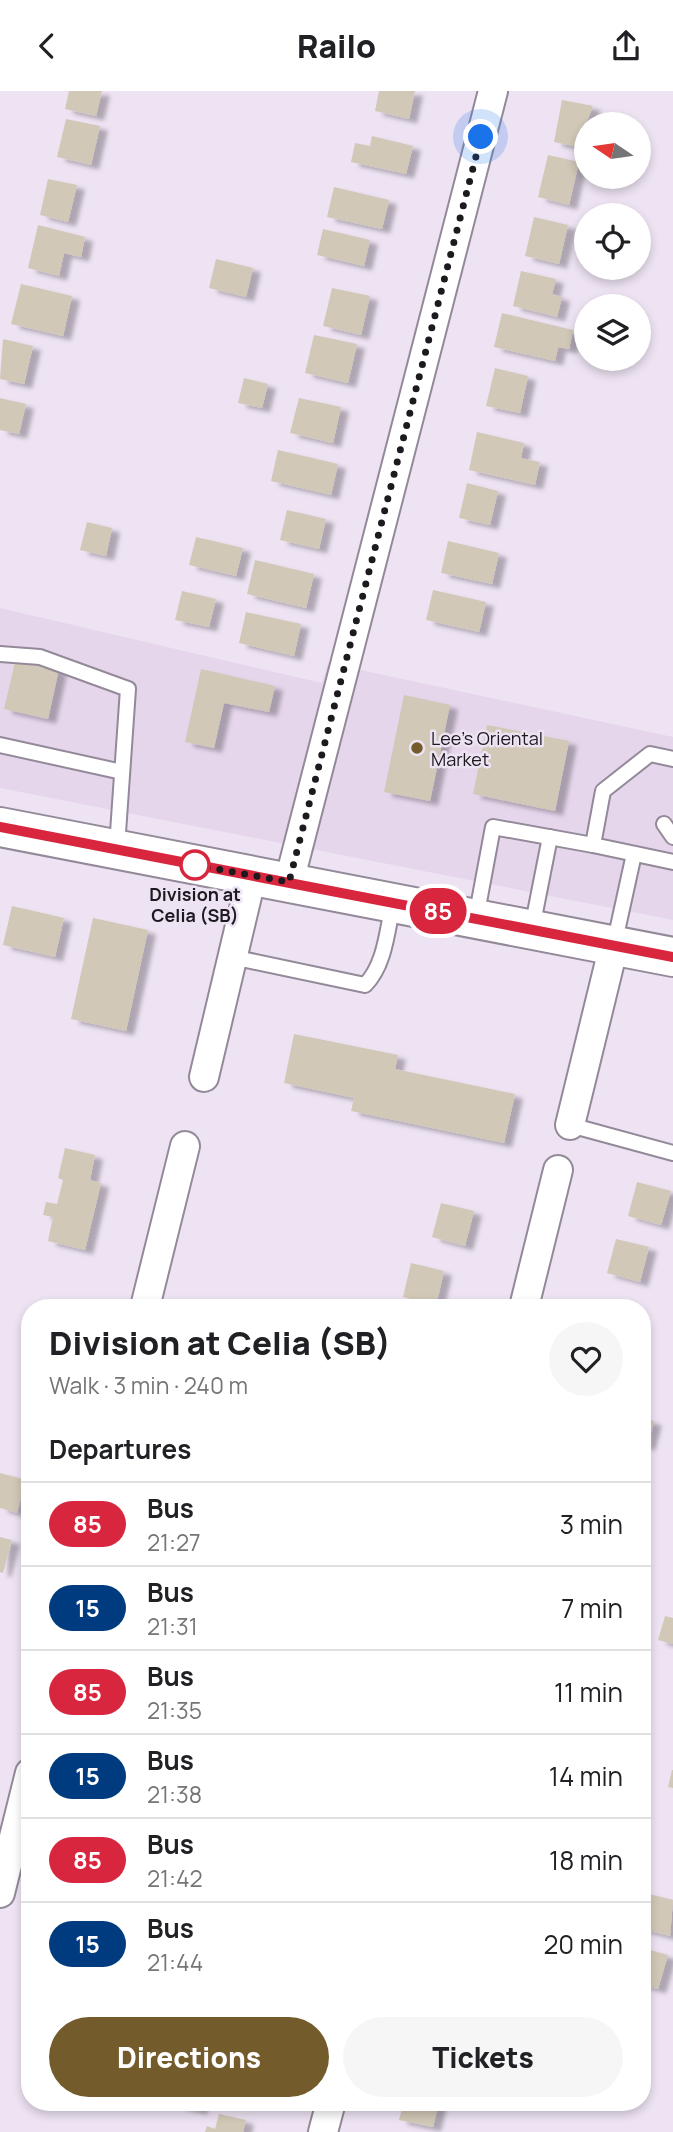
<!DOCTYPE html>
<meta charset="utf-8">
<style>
body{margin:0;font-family:Manrope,sans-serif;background:#f6f6f6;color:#202124;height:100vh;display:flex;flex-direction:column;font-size:26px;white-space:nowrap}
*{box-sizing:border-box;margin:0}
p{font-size:23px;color:#757577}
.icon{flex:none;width:38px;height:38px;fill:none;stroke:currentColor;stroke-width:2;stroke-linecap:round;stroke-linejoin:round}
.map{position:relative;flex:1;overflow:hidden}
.drawer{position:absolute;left:21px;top:1208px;width:630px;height:812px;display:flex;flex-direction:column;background:#fff;border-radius:28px;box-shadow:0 4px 10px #0003}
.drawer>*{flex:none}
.badge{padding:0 14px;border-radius:23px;font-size:24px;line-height:46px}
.needle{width:46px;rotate:283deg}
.tools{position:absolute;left:574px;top:21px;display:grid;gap:14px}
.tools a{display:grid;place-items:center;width:77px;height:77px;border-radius:50%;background:#fff;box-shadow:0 4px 10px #0003;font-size:35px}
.you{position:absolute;width:35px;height:35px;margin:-18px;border:5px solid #fff;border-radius:50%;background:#1a73e8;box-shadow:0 0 0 10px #1a73e833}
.map>.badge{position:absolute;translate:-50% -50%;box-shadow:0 0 0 4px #fff}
h2{padding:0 28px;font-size:26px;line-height:63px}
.round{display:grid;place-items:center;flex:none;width:74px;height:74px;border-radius:37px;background:#f6f6f6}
.headline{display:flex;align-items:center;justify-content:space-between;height:119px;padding:0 28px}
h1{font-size:33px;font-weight:800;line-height:52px}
.primary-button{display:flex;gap:14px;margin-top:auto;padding:14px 28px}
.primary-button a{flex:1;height:80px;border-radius:42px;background:#745b2c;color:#fff;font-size:28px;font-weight:800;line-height:80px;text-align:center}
.primary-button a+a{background:#f6f6f6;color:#202124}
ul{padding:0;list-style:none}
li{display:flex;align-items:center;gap:21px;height:84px;padding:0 28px;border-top:2px solid #e0e0e0}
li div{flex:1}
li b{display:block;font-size:26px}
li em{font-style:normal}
li .badge{min-width:77px;font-weight:700;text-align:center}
header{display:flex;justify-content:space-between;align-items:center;height:91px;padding:0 28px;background:#fff;font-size:32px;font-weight:800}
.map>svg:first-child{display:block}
.built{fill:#e5d6ec}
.building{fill:#d1c8b7;filter:url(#shadow)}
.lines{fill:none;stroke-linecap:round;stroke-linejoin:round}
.lane-casing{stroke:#938998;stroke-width:18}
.street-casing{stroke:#938998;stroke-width:32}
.primary-casing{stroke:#938998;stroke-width:42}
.lane{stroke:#fff;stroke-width:14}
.street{stroke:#fff;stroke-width:28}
.primary{stroke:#fff;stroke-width:38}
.line-casing{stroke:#fff;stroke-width:16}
.line{stroke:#d7263d;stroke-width:10}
.walk{stroke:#1d1a1f;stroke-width:7;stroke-dasharray:0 12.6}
.poi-dot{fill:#745b2c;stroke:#eee3f3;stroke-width:2.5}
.stop-dot{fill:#fff;stroke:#d7263d;stroke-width:3.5}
.labels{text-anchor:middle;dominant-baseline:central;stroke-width:5;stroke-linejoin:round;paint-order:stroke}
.poi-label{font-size:18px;fill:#1d1a1f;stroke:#eee3f3;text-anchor:start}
.stop-label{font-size:18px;font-weight:bold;fill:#1d1a1f;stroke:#eee3f3}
</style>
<header><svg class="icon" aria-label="back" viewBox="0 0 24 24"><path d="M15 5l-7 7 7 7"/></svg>Railo<svg class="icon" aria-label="share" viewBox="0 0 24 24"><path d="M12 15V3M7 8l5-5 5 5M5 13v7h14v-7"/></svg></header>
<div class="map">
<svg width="673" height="2041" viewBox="0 0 673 2041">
<defs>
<filter id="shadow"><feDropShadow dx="8" dy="4.5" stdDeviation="2" flood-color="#0004"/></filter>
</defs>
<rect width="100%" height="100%" fill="#eee3f3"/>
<path class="built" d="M0,517l322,75 6,-20 345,74v183l-673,-132z"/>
<g class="building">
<path d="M69,0h33l-6,25 -31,-7z"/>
<path d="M379,0h36l-6,28 -34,-8z"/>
<path d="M562,9l31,6 -7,18 -2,24 -30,-6z"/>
<path d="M66,28l34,7 -9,39 -34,-8z"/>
<path d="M372,45l41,10 -7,28 -55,-12 4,-19 15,3z"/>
<path d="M548,64l31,7 -10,43 -31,-8z"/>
<path d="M48,88l29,6 -9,37 -28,-7z"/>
<path d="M334,96l55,13 -7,29 -55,-12z"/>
<path d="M534,126l34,8 -9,39 -34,-8z"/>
<path d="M38,134l47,12 -4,20 -17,-4 -5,23 -31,-8z"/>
<path d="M323,138l47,11 -6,26 -47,-11z"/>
<path d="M216,168l37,9 -7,29 -37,-9z"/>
<path d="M521,180l35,8 -4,15 10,3 -5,20 -44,-11z"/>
<path d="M21,193l51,12 -9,40 -52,-12z"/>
<path d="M332,197l38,8 -9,39 -38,-9z"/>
<path d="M502,222l71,17 -4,19 -11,-2 -3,14 -61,-14z"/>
<path d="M314,244l43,9 -9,39 -43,-10z"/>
<path d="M3,248l30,7 -9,38 -24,-5z"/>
<path d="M495,277l33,8 -8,37 -34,-7z"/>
<path d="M244,287l24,6 -6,24 -24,-5z"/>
<path d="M0,307l26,6 -7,30 -19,-4z"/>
<path d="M299,307l42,9 -8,36 -43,-10z"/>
<path d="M477,341l47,11 -3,15 19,4 -5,23 -66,-15z"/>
<path d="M278,359l60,14 -7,31 -60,-14z"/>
<path d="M467,392l31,8 -8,34 -31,-7z"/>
<path d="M287,419l39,9 -7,30 -39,-9z"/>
<path d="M87,431l25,6 -6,28 -26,-6z"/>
<path d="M196,446l47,11 -7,28 -47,-11z"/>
<path d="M448,450l51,12 -7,31 -51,-11z"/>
<path d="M255,469l59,14 -8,34 -59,-14z"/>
<path d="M433,499l53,12 -7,30 -53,-12z"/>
<path d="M182,500l34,8 -7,28 -34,-7z"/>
<path d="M246,521l55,12 -7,32 -55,-13z"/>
<path d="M16,567l43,11 -11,50 -44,-10z"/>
<path d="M201,578l74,17 -6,26 -45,-9 -10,45 -29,-6z"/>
<path d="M404,604l46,10 -20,96 -46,-9z"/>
<path d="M487,634l82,16 -14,70 -82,-17z"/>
<path d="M12,815l52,12 -9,39 -52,-12z"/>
<path d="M93,827l55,12 -22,101 -55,-12z"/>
<path d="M294,943l104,21 -3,14 120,25 -11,49 -153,-32 3,-13 -70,-15z"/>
<path d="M65,1057l30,7 -5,25 11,3 -16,67 -37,-9 5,-24 -10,-2 3,-13 11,2 6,-24 -5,-2z"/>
<path d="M637,1091l34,9 -10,34 -33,-9z"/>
<path d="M441,1112l33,8 -9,35 -33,-9z"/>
<path d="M616,1148l33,8 -9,35 -33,-9z"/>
<path d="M411,1172l33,8 -8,35 -33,-9z"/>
<path d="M642,1327l12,3 -7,25 -5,-1z"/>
<path d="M0,1382l26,7 -9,33 -17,-5z"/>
<path d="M0,1446l12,3 -9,33 -3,-1z"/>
<path d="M665,1525l8,2v26l-15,-4z"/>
<path d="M672,1679h1v18l-5,-1z"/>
<path d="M645,1802l28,7 -3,36 -28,-7z"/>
<path d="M642,1857l26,7 -10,34 -16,-4z"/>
<path d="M179,2011h22l-2,8 -21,-5z"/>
<path d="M404,2011h35l-6,25 -34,-7z"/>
<path d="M219,2023l27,6 -3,12h-38l2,-6 8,3z"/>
</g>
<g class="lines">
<defs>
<g id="lane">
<path d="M0,563l40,3 88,32 -11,158"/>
<path d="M0,654l122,27"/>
<path d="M673,668l-23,-5 -47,37 -10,54 80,17"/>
<path d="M664,733l9,13"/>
<path d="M476,827l17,-91 100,18"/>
<path d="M532,837l18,-91"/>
<path d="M614,854l20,-91"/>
<path d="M232,866l133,28c20,-20 22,-54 28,-81"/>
<path d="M570,1034l103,28"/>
</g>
<g id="street">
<path d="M289,791l204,-791"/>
<path d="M204,986l48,-202"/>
<path d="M570,1034l44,-180"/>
<path d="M145,1216l40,-161"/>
<path d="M524,1216l34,-137"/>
<path d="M0,1802l30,-120"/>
<path d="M323,2041l8,-30"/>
</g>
<path id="primary" d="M0,736l673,130"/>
</defs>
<use href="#lane" class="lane-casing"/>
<use href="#street" class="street-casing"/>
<use href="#primary" class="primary-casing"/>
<use href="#lane" class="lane"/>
<use href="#street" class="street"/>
<use href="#primary" class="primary"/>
</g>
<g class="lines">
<defs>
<path id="line" d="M0,736l673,130"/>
</defs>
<use href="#line" class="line-casing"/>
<use href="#line" class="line"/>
<path class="walk" d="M195,774l94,17 192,-745"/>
</g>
<circle class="poi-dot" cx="417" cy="657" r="7"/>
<circle class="stop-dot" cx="195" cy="774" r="14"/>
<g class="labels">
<g class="poi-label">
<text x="431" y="647">Lee's Oriental<tspan x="431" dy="21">Market</tspan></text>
</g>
<g class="stop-label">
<text x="195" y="803">Division at<tspan x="195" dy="21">Celia (SB)</tspan></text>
</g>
</g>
</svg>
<div class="tools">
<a><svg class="needle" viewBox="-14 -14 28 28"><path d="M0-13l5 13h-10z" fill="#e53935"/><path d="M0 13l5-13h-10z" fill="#757577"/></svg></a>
<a><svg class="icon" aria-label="locate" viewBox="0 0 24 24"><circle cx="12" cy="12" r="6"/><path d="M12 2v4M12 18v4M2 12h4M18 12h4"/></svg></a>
<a><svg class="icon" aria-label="layers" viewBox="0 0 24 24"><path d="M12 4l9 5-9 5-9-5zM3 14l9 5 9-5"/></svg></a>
</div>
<div class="you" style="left:481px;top:46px"></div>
<b class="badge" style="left:438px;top:820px;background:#d7263d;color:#fff">85</b>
<section class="drawer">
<div class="headline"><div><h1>Division at Celia (SB)</h1><p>Walk · 3 min · 240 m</p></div><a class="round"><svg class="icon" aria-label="heart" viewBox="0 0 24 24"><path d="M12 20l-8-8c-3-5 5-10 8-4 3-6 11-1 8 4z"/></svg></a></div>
<h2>Departures</h2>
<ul>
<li><span class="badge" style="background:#d7263d;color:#fff">85</span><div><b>Bus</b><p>21:27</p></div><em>3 min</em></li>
<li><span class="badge" style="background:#003b80;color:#fff">15</span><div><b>Bus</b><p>21:31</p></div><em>7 min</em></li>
<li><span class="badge" style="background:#d7263d;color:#fff">85</span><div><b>Bus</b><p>21:35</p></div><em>11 min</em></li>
<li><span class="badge" style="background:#003b80;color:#fff">15</span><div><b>Bus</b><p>21:38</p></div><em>14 min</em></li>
<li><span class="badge" style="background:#d7263d;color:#fff">85</span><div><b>Bus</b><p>21:42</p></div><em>18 min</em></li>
<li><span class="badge" style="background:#003b80;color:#fff">15</span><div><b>Bus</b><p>21:44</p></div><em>20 min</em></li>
</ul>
<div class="primary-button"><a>Directions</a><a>Tickets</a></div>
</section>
</div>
